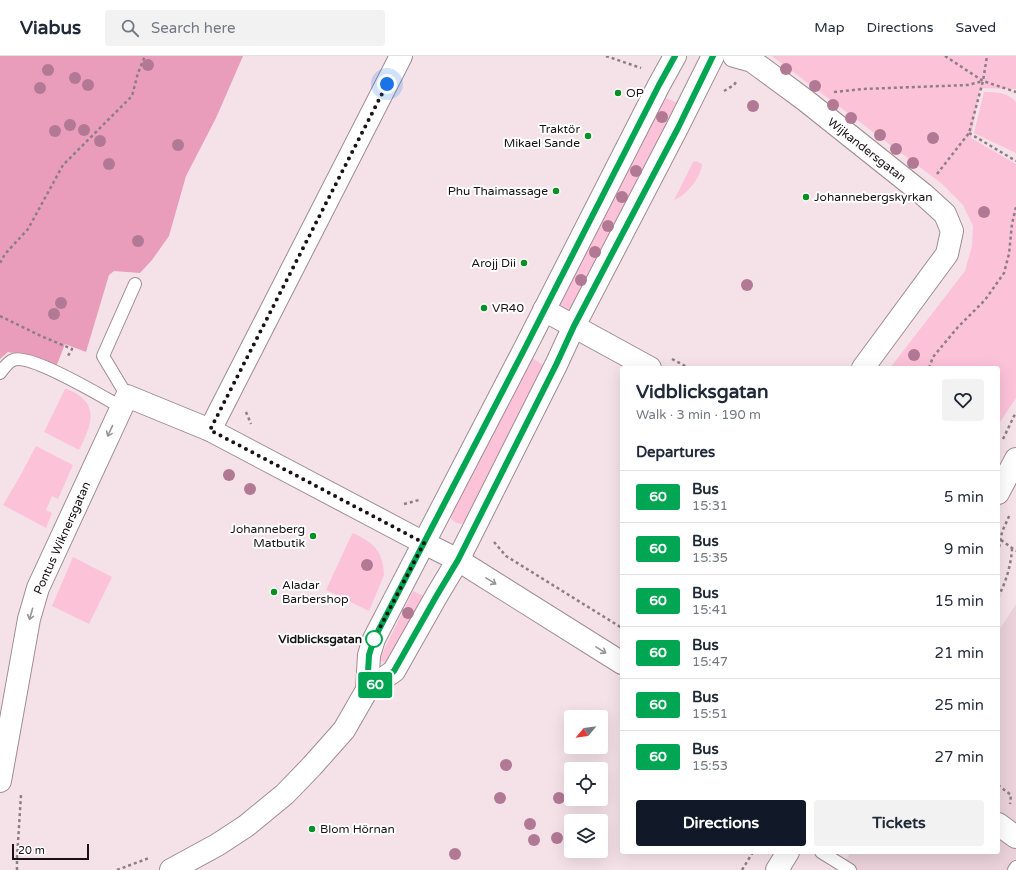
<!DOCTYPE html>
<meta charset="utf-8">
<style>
body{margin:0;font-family:"Varela Round",sans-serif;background:#f2f2f3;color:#1f2937;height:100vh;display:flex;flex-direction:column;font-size:15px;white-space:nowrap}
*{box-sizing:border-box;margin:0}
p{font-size:13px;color:#747a83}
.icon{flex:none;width:22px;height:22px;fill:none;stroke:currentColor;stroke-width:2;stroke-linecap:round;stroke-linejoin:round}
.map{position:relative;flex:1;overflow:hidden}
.drawer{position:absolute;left:620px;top:310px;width:380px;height:488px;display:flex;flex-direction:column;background:#fff;border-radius:4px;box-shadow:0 4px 16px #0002}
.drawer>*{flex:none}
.badge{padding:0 8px;border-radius:3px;font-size:14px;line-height:26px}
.needle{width:26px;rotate:241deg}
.tools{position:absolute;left:564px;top:654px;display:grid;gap:8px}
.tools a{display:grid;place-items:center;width:44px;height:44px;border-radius:4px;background:#fff;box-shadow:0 4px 16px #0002;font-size:20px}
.scale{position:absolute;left:12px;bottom:10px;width:77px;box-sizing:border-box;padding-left:4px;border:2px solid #191315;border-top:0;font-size:11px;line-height:14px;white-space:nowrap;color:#191315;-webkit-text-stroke:3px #fff;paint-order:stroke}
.you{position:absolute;width:20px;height:20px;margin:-10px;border:3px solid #fff;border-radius:50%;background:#1a73e8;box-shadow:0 0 0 6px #1a73e833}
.map>.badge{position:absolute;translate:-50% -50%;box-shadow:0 0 0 2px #fff}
h2{padding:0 16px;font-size:15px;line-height:36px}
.round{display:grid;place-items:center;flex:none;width:42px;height:42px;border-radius:4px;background:#f2f2f3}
.headline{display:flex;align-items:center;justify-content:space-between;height:68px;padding:0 16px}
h1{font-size:19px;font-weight:700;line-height:30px}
.action{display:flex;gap:8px;margin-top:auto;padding:8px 16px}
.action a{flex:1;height:46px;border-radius:4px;background:#111827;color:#fff;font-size:16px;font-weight:700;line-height:46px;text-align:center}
.action a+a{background:#f2f2f3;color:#1f2937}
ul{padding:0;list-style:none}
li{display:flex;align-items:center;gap:12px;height:52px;padding:0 16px;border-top:1px solid #e0e1e3}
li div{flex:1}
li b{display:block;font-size:15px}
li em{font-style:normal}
li .badge{min-width:44px;font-weight:700;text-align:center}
header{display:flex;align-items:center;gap:24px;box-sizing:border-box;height:56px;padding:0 20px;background:#fff;border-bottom:1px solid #e0e1e3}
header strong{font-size:19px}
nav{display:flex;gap:22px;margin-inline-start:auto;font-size:14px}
.search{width:280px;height:36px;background:#f2f2f3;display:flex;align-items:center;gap:10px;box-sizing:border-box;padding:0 14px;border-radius:4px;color:#747a83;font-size:15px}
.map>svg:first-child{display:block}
.built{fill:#ead1da}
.green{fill:#fcc2d8}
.forest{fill:#e99dba}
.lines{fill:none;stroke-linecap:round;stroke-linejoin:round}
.service-casing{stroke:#9d8d93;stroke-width:14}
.minor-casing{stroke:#9d8d93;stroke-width:24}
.tertiary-casing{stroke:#9d8d93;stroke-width:24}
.path{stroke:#8c7f83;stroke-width:2.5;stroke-dasharray:3 3;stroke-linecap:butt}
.service{stroke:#fff;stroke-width:12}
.minor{stroke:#fff;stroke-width:22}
.tertiary{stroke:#fff;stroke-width:22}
.tree{fill:#b27994}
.oneway{stroke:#989596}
.line-casing{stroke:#fff;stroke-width:9}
.line{stroke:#00a651;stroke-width:6}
.walk{stroke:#191315;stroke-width:4;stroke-dasharray:0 7.2}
.poi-dot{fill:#079124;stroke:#fff;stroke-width:1.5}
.stop-dot{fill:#fff;stroke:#00a651;stroke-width:2}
.labels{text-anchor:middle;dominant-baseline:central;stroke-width:4;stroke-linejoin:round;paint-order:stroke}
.poi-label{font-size:12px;fill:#191315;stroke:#fff;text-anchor:start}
.street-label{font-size:12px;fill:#191315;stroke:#fff}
.stop-label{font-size:12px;font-weight:bold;fill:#191315;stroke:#fff;text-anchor:end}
</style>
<header>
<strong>Viabus</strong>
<div class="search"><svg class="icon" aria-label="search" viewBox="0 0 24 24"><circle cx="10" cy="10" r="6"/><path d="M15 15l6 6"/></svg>Search here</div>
<nav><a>Map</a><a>Directions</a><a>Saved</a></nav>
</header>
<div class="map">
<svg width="1016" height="814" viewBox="0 0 1016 814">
<rect width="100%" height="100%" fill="#f5e2e9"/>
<path class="built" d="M1016,548v266h-177l12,-18h147v-220z"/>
<g class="green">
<path d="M772,0h244v33l-36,-1 -9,50 45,26v234l-18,27v-57h-108l75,-97 7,-25 1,-20 -10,-21 -22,-22z"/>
<path d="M984,36c12,0 23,0 32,10v51l-42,-20z"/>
<path d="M666,42l14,6 -109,208 -9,-2 -2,-5 1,-4 65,-128z"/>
<path d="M696,105l6,3c0,12 -16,32 -28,36l19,-38z"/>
<path d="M532,302l13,8 -79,157c-7,2 -13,0 -16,-7z"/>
<path d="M65,333h2c34,14 25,35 12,61l-35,-18z"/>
<path d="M36,390l37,19 -15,34 -6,-3 -6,14 6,3 -6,15 -43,-23 16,-27z"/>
<path d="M353,477c21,10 30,18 31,42l-15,36 -43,-21 24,-52z"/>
<path d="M73,501l39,20 -23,47 -37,-18z"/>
<path d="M413,535l13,6 -38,67 -9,-4z"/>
</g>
<path class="forest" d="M0,0h243l-27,62 -30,58 -17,60 -17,24 -12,13 -26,-2 -5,4 -23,77 -21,-8 -9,23 -30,-12 -18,-3 -8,7z"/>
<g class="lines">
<defs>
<g id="service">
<path d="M0,317c3,-4 8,-11 13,-13 17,-7 90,37 108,47"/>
<path d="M127,340l-24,-40 32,-72"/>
<path d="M821,796l29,18"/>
<path d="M1014,814l2,-3"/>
</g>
<g id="minor">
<path d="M734,0l18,5 11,8 42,31 118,94 22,20 7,17 -5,23 -84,114"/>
<path d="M544,254l106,58"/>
<path d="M210,374l191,-374"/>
<path d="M367,634l2,-35 5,-16 151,-291 134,-263 16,-29"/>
<path d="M0,725l29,-162 9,-31 89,-192 83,34 214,113 34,17 164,103"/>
<path d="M998,768l18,13"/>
<path d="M171,814l46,-25 29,-19 39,-32 27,-28 32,-36 23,-40 27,-19 43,-76 21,-35 98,-195 18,-39 103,-198 36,-72"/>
</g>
<g id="tertiary">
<path d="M998,437l18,-34"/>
<path d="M777,814l11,-18"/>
</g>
</defs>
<use href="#service" class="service-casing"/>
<use href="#minor" class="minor-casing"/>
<use href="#tertiary" class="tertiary-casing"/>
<g class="path">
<path d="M606,0l35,12"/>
<path d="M945,0l38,25 33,11"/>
<path d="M724,35l10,-6 2,-3"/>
<path d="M834,36l29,-3 105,-4 15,-4"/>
<path d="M969,77l47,28"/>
<path d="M937,118l32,-41 14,-52 4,-25"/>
<path d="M0,207l5,-9 23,-25 35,-64 69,-69 6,-23 7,-17"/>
<path d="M0,260l41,20 31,13 -4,7"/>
<path d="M672,303l17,9"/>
<path d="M929,312l4,-11 25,-30 27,-27 19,-27 5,-19 3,-30 4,-17"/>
<path d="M246,356l5,12"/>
<path d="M1003,383l13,-27"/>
<path d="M404,448l15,-4"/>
<path d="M1001,484l15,11"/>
<path d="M494,486l12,14 116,72"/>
<path d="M998,497l4,-21 8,-18"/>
<path d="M998,541c8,-15 13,-32 14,-48"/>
<path d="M998,729l13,10 -1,9"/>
<path d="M17,814v-12l4,-63"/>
<path d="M117,814l32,-12"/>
<path d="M742,814l11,-18"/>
</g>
<use href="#service" class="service"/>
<use href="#minor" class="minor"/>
<use href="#tertiary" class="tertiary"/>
</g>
<g class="tree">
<circle cx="148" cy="9" r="6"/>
<circle cx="786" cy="13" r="6"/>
<circle cx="48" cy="14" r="6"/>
<circle cx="75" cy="22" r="6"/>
<circle cx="88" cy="29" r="6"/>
<circle cx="815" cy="30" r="6"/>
<circle cx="40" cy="32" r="6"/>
<circle cx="833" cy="49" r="6"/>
<circle cx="753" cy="50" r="6"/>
<circle cx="662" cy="61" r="6"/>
<circle cx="851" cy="62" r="6"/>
<circle cx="70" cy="69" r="6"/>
<circle cx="84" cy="74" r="6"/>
<circle cx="55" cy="75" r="6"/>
<circle cx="880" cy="79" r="6"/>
<circle cx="933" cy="82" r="6"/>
<circle cx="100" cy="85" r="6"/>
<circle cx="178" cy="89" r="6"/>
<circle cx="896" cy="93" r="6"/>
<circle cx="913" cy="107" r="6"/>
<circle cx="109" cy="108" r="6"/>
<circle cx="636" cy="115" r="6"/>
<circle cx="622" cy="141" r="6"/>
<circle cx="984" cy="156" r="6"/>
<circle cx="608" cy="170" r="6"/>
<circle cx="138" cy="185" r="6"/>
<circle cx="595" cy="196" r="6"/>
<circle cx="581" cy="224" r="6"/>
<circle cx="747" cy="229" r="6"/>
<circle cx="61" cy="247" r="6"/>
<circle cx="54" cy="258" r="6"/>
<circle cx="914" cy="299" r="6"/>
<circle cx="229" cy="419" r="6"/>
<circle cx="250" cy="433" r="6"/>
<circle cx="367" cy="509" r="6"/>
<circle cx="408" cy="557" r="6"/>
<circle cx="506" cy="709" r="6"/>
<circle cx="500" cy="742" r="6"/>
<circle cx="559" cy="742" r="6"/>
<circle cx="530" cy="768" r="6"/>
<circle cx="557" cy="782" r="6"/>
<circle cx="534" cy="784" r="6"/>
<circle cx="455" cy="798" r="6"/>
</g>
<defs><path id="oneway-shaft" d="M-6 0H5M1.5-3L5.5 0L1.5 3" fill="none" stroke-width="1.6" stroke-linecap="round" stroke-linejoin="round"/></defs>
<g class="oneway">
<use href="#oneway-shaft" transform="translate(110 375) rotate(115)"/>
<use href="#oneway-shaft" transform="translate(491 525) rotate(32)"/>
<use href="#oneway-shaft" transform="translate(31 558) rotate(106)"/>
<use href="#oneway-shaft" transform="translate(601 594) rotate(32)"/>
</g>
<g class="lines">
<defs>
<path id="line" d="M675,0l-16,29 -134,263 -151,291 -5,16 -2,35 27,-19 43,-76 21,-35 98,-195 18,-39 104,-198 35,-72"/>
</defs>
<use href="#line" class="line-casing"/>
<use href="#line" class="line"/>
<path class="walk" d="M374,583l50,-96 -214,-113 177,-346"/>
</g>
<g class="poi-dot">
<circle cx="618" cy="37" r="4"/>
<circle cx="588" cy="80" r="4"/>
<circle cx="556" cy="135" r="4"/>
<circle cx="806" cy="141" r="4"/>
<circle cx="524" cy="207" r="4"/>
<circle cx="484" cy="252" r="4"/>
<circle cx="313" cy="480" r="4"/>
<circle cx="274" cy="536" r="4"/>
<circle cx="312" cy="773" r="4"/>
</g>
<circle class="stop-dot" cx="374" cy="583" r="8"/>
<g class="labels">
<g class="poi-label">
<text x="626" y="37">OP</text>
<text x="580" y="73" text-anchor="end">Traktör<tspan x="580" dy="14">Mikael Sande</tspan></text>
<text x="548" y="135" text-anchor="end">Phu Thaimassage</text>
<text x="814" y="141">Johannebergskyrkan</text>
<text x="516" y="207" text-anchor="end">Arojj Dii</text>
<text x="492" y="252">VR40</text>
<text x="305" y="473" text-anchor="end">Johanneberg<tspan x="305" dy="14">Matbutik</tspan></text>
<text x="282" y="529">Aladar<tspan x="282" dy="14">Barbershop</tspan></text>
<text x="320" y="773">Blom Hörnan</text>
</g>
<g class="street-label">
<text transform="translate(867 94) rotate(38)">Wijkandersgatan</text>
<text transform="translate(62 482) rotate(-66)">Pontus Wiknersgatan</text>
</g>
<g class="stop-label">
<text x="362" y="583">Vidblicksgatan</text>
</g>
</g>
</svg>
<div class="tools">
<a><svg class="needle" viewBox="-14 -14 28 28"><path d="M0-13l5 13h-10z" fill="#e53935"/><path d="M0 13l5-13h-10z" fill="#747a83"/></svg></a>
<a><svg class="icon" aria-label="locate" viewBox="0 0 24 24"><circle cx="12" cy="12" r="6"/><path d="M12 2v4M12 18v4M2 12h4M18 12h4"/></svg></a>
<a><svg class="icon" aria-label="layers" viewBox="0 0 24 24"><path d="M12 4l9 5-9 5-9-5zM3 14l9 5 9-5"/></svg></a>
</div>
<div class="scale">20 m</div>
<div class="you" style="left:387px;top:28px"></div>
<b class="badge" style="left:375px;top:629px;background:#00a651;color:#fff">60</b>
<section class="drawer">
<div class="headline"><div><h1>Vidblicksgatan</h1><p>Walk · 3 min · 190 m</p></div><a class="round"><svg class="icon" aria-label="heart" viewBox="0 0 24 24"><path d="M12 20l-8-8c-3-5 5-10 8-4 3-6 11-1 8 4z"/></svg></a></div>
<h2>Departures</h2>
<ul>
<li><span class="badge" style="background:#00a651;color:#fff">60</span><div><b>Bus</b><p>15:31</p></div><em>5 min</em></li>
<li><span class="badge" style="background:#00a651;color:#fff">60</span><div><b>Bus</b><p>15:35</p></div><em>9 min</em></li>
<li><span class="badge" style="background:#00a651;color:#fff">60</span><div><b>Bus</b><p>15:41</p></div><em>15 min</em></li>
<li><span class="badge" style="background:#00a651;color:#fff">60</span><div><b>Bus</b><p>15:47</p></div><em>21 min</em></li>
<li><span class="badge" style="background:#00a651;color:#fff">60</span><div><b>Bus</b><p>15:51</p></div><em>25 min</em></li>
<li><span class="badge" style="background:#00a651;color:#fff">60</span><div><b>Bus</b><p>15:53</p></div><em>27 min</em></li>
</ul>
<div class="action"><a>Directions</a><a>Tickets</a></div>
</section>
</div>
